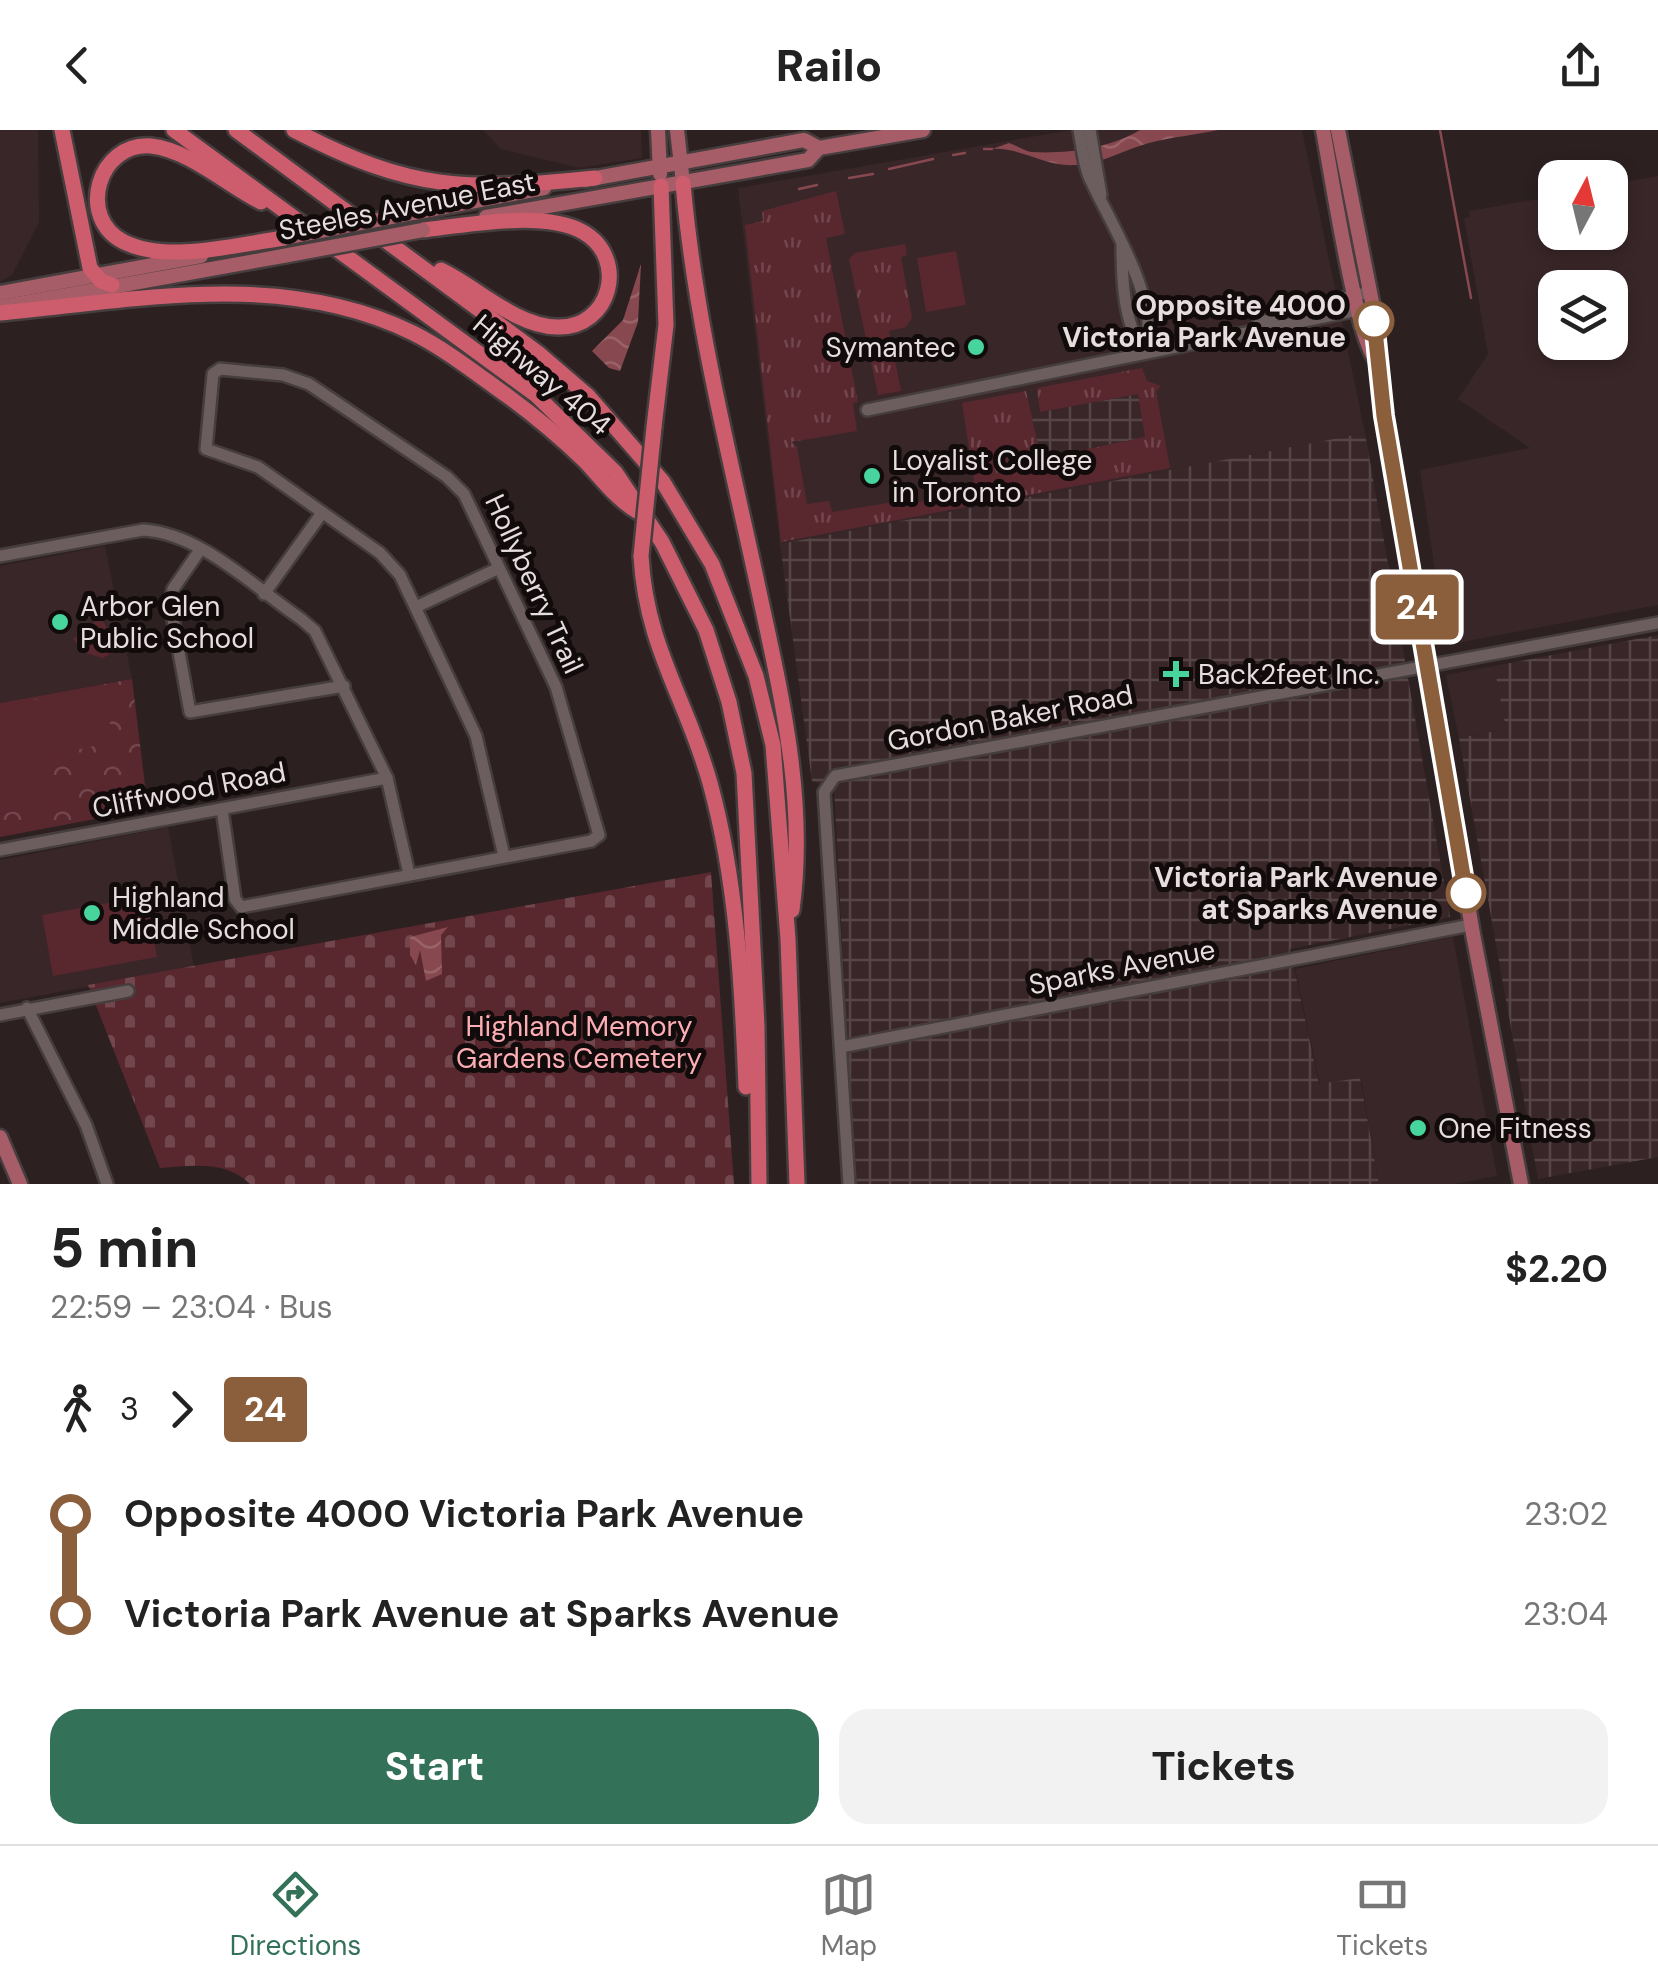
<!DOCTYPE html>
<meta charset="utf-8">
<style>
body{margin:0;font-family:"DM Sans",sans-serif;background:#f2f2f2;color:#222;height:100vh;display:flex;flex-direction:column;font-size:38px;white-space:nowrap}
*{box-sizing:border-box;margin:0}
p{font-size:32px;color:#767676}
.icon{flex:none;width:55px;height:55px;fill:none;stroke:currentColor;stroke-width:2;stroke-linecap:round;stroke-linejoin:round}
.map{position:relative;height:1054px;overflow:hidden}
.panel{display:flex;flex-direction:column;background:#fff;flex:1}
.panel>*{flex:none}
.badge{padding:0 20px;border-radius:8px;font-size:35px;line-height:65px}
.needle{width:65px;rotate:7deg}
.tools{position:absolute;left:1538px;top:30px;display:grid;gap:20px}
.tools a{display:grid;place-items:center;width:90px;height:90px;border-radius:20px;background:#fff;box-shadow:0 5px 15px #0003;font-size:50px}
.map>.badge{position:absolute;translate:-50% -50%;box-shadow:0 0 0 5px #fff}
.legs{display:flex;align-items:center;gap:15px;height:110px;padding:0 50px;font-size:32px}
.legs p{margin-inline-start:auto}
.head{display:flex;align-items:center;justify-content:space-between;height:170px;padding:0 50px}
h1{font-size:55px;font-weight:800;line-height:75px}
.button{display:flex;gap:20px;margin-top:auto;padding:20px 50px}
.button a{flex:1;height:115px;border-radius:30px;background:#337259;color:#fff;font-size:40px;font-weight:800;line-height:115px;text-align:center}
.button a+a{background:#f2f2f2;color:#222}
ul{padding:0 50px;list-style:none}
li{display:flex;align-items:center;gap:35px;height:100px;font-size:38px}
li i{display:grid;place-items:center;width:15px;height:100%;margin:0 12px;background:currentColor}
li i::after{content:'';width:25px;height:25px;margin:-12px;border:8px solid;border-radius:50%;background:#fff}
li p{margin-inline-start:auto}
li:first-child i{background:linear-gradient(#0000 50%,currentColor 0)}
li:last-child i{background:linear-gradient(currentColor 50%,#0000 0)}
header{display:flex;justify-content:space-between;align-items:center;height:130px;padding:0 50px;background:#fff;font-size:45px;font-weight:800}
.menu{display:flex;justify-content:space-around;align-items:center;height:140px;border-top:2px solid #e0e0e0;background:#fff;font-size:28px;color:#767676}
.menu a{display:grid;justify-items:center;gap:5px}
.menu .active{color:#337259}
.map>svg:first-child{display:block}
.built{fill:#392628;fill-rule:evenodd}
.industrial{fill:url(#industrial-grid)}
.grass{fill:url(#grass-tufts)}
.cemetery{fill:url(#cemetery-stones)}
.park{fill:url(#park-crowns)}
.pitch{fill:#59272e}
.water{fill:url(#water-waves)}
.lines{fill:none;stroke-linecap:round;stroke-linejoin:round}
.stream{stroke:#884850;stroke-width:2.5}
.minor-casing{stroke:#463d3e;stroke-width:16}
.major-casing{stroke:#463d3e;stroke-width:19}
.highway-casing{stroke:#463d3e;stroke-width:20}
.minor{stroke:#6c5e5e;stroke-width:11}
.major{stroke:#a65d67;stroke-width:14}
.highway{stroke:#cd5d6d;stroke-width:15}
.major-bridge-casing{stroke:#463d3e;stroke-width:19;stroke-linecap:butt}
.highway-bridge-casing{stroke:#463d3e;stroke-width:20;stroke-linecap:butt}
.major-bridge{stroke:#a65d67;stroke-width:14}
.highway-bridge{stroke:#cd5d6d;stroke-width:15}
.line-1-casing{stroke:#fff;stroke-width:22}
.line-1{stroke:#8b5e3c;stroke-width:15}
.stop-1-dot{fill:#fff;stroke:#8b5e3c;stroke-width:5}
.poi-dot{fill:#47d49d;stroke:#110b0c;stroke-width:4}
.labels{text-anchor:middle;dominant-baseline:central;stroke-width:10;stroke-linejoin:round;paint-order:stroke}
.street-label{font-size:28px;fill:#e6dede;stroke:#110b0c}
.stop-label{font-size:28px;font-weight:bold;fill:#e6dede;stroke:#110b0c;text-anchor:end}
.poi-label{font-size:28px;fill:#e6dede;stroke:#110b0c;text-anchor:start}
.park-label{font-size:28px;fill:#fdaeb5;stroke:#110b0c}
</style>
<header><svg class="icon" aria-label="back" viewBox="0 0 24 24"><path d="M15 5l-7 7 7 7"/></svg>Railo<svg class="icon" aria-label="share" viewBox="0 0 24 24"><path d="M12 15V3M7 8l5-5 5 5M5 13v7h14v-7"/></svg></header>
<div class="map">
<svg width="1658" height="1054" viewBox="0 0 1658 1054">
<defs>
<pattern id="industrial-grid" width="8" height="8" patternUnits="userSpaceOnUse" patternTransform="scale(2.5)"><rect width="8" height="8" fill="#392628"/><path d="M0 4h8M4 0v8" fill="none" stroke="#564547"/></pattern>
<pattern id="grass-tufts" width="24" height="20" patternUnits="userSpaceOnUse" patternTransform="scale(2.5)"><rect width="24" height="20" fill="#59272e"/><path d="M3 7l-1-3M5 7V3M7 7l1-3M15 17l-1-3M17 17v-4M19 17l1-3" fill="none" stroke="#71464c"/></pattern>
<pattern id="cemetery-stones" width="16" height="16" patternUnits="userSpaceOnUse" patternTransform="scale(2.5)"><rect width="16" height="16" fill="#59272e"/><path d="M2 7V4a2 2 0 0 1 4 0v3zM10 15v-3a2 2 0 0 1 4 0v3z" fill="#71464c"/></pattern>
<pattern id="park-crowns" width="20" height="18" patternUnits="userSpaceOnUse" patternTransform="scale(2.5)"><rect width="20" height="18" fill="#59272e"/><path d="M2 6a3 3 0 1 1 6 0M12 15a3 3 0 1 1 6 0" fill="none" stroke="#71464c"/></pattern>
<pattern id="water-waves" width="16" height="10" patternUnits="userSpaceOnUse" patternTransform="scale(2.5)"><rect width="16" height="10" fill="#884850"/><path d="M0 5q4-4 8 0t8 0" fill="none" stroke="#996269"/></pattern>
</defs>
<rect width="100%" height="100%" fill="#2c2021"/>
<g class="built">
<path d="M0,0h38l1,92 -27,53 -12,7z"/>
<path d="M483,0h158l1,28 -63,10 -78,-19z"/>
<path d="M1071,0h231l63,303 -585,111 -42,-356z"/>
<path d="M1658,46v429l-212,40 -26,-175 110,-22 -72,-49 30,-45 -24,-136 6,-1 -1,-6 86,-15v36h55v-47zM1555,158h55v54h-55z"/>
<path d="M105,416l27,133 -132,24v-137z"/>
<path d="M1494,536l12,63 -47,9 -13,-63z"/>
<path d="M168,697l26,140 -194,36v-143z"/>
<path d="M1453,807l44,239 -43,8h-75l-18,-105 -41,6 -25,-116z"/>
</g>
<g class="industrial">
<path d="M1138,264l8,43 -106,22 -9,-45z"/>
<path d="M1365,303l85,484 -160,32 29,135 41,-6 19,106h-524l-21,-395 -22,-8 -32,-237z"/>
<path d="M1658,505v522l-120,22 -79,-441 47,-9 -12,-63z"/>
</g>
<g class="grass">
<path d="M836,61l9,43 -19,4 32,164 -5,1 4,28 -66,11 6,5 10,57 22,-3 3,11 56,-9 9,3 69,-14 8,-12 -12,-77 64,-12 15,68 104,-22 -7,-43 -98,18 -3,-24 105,-20 5,13 14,5 -5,5 14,77 -389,74 -36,-317 18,-4 -1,-10z"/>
<path d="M905,114l2,11 -6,2 11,61 -6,9 -17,4 12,60 -23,4 -29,-136 6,-6z"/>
</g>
<path class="cemetery" d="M711,742l23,312h-484c-25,-24 -58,-18 -90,-16l-72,-183z"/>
<path class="park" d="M132,549l16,130 -148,28v-134z"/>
<g class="pitch">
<path d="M956,121l10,54 -40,7 -9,-54z"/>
<path d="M100,487l20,31 -17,10 -18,-5 -12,-14z"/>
<path d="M102,556l12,56 -64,13 10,48 -60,11v-107z"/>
<path d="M146,766l11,61 -104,19 -11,-61z"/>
</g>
<g class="water">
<path d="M1140,0h78c-23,5 -47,7 -69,13 -26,7 -47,21 -74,22 -30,2 -54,-18 -83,-16l17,-6c7,2 15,8 22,9 35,2 77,-3 109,-22z"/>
<path d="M641,134l-3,58 -18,49 -11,-3 -17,-17 31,-31z"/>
<path d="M448,797l-7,8 1,39 -16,7 -6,-31 -4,15 -6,-10v-18z"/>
</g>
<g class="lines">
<g class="stream">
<path d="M1440,0l31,168"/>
<path d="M984,19h8"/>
<path d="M953,25l12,-2"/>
<path d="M889,39l44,-10"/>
<path d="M849,48l24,-4"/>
<path d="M799,59l18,-4"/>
</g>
<defs>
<g id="minor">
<path d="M1079,0c3,16 5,38 13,53 19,41 70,121 53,168"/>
<path d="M1090,0l11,65"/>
<path d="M1122,115c0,31 1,82 23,106"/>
<path d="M1258,195l26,-14 86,-19"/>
<path d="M867,280l496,-101"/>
<path d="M200,420l-27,39 -3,14 20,109 154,-26"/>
<path d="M0,426l143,-26c57,3 111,57 158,89l14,12 72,147 22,96"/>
<path d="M264,464l58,-81"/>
<path d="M416,477l83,-39"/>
<path d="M222,679l13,90 6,8 350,-66 8,-6 -43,-148 -92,-193 -17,-17 -138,-93 -26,-9 -63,-6 -7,5 -7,75 52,18 122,86 20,22 76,161 28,120"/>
<path d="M0,720l387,-72"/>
<path d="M27,878l59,117 21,59"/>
<path d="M0,885l128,-24"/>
<path d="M841,917l630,-122"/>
<path d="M849,1054l-25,-392 11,-16 823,-153"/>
</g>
<g id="major">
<path d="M658,0l2,44"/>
<path d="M677,0l6,53"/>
<path d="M1323,0c7,37 34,211 52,228"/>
<path d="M1338,0l35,177 11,109 89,518 48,250"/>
<path d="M585,50l219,-40 15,8"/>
<path d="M413,83l131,-25"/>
<path d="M486,87l322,-57 11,-12 104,-18"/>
<path d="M0,163l201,-37"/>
<path d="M1,177l282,-51"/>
<path d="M0,1007l20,47"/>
</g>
<g id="highway">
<path d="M62,0l28,138 11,13 11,4"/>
<path d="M174,0l362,265 79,77 47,70 44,88 23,72 15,71 13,253 2,158"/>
<path d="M236,0l302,223 50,43 75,86 49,82 44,112 17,69 15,194 9,245"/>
<path d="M294,0c119,62 172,61 301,48"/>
<path d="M683,53c12,138 46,269 75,404 23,107 49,213 34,323"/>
<path d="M261,72c-34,-17 -72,-52 -110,-56 -53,-4 -75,72 -27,96 44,22 114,2 161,-4"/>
<path d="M423,100c43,-5 121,-20 160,2 46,26 28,97 -26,95 -42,-1 -80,-40 -116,-57"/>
<path d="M0,183c138,-13 283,-44 413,20 34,17 65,42 96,64 26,19 52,41 76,64 18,19 32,39 55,52"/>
<path d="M654,297l12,-102 -5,-139"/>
<path d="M641,426c5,91 46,144 69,227 27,98 32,202 36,304"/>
</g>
</defs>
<use href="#minor" class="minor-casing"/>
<use href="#major" class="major-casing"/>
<use href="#highway" class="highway-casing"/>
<use href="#minor" class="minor"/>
<use href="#major" class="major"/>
<use href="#highway" class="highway"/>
<defs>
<g id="major-bridge">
<path d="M285,108l128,-25"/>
<path d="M283,126l140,-26"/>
</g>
<path id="highway-bridge" d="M641,426l13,-129"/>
</defs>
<use href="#major-bridge" class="major-bridge-casing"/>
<use href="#highway-bridge" class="highway-bridge-casing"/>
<use href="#major-bridge" class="major-bridge"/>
<use href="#highway-bridge" class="highway-bridge"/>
</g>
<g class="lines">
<defs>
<path id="line-1" d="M1374,191l10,95 82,477"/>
</defs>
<use href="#line-1" class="line-1-casing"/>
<use href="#line-1" class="line-1"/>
</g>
<g class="stop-1-dot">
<circle cx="1374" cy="191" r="18"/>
<circle cx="1466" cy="763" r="18"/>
</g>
<g class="poi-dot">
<circle cx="976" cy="217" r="10"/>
<circle cx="872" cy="346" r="10"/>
<circle cx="60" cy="492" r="10"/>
<path d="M1171 529h10v10h10v10h-10v10h-10v-10h-10v-10h10z"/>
<circle cx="92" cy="783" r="10"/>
<circle cx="1418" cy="998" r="10"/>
</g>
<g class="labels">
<g class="street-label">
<text transform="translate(407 76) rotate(-11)">Steeles Avenue East</text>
<text transform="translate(542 245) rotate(40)">Highway 404</text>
<text transform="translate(534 454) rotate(65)">Hollyberry Trail</text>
<text transform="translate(1010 588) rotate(-11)">Gordon Baker Road</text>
<text transform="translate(189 660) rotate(-11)">Cliffwood Road</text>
<text transform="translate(1122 837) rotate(-11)">Sparks Avenue</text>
</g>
<g class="stop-label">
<text x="1346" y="175">Opposite 4000<tspan x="1346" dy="32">Victoria Park Avenue</tspan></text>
<text x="1438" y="747">Victoria Park Avenue<tspan x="1438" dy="32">at Sparks Avenue</tspan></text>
</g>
<g class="poi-label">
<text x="956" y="217" text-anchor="end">Symantec</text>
<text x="892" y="330">Loyalist College<tspan x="892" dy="32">in Toronto</tspan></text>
<text x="80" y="476">Arbor Glen<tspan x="80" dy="32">Public School</tspan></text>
<text x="1198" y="544">Back2feet Inc.</text>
<text x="112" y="767">Highland<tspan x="112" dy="32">Middle School</tspan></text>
<text x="1438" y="998">One Fitness</text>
</g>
<g class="park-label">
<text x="579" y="896">Highland Memory<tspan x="579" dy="32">Gardens Cemetery</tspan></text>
</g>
</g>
</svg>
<div class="tools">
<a><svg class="needle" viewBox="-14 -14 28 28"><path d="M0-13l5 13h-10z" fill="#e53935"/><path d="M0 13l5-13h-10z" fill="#767676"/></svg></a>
<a><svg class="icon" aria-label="layers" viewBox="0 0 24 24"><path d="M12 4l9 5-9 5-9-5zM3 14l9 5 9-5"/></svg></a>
</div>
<b class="badge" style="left:1417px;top:477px;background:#8b5e3c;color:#fff">24</b>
</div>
<section class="panel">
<div class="head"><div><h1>5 min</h1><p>22:59 – 23:04 · Bus</p></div><b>$2.20</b></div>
<div class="legs"><svg class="icon" aria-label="walk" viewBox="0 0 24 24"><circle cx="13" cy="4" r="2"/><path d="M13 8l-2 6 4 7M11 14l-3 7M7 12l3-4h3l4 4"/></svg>3<svg class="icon" aria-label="forward" viewBox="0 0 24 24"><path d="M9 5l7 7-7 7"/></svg><b class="badge" style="background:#8b5e3c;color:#fff">24</b></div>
<ul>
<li><i style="color:#8b5e3c"></i><b>Opposite 4000 Victoria Park Avenue</b><p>23:02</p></li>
<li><i style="color:#8b5e3c"></i><b>Victoria Park Avenue at Sparks Avenue</b><p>23:04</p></li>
</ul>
<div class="button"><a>Start</a><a>Tickets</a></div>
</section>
<nav class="menu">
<a class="active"><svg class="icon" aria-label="directions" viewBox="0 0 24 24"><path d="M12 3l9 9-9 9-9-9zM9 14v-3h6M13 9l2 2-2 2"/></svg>Directions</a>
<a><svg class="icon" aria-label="map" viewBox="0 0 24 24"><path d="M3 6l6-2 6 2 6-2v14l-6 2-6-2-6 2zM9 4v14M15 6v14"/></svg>Map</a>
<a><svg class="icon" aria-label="tickets" viewBox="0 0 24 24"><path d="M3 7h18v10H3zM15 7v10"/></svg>Tickets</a>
</nav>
